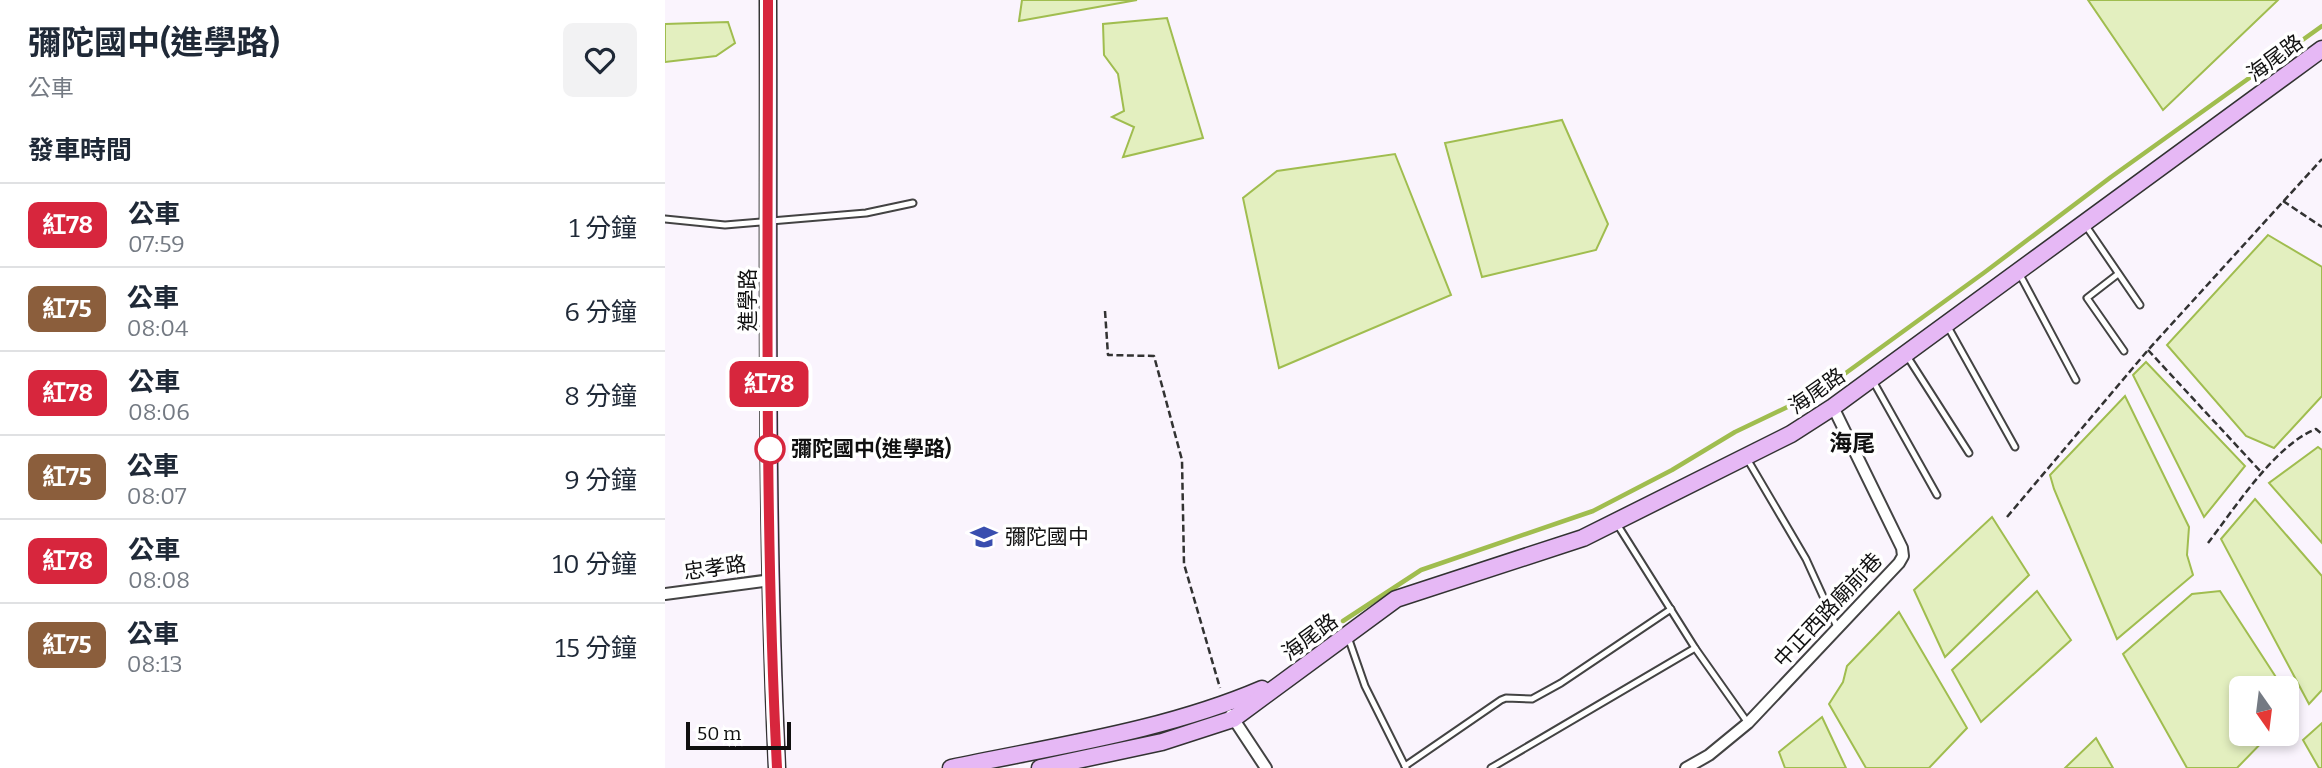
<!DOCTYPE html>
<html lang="zh-TW">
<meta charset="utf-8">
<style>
body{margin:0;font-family:Bitter,"Noto Sans TC",serif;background:#f2f2f3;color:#1f2937;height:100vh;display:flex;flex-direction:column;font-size:26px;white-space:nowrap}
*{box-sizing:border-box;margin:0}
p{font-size:23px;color:#747a83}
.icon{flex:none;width:38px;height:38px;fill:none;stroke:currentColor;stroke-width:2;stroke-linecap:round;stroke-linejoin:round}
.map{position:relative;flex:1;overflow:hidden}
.side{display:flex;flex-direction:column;background:#fff;width:665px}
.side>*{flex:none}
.badge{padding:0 14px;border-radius:10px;font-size:24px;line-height:46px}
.needle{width:46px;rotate:166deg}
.buttons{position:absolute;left:1564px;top:676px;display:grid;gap:14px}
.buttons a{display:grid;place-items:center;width:70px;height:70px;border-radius:10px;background:#fff;box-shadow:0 4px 10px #0003;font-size:35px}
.scale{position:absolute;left:21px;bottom:18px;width:105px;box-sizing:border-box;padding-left:7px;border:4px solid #101010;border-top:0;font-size:19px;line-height:24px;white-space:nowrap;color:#101010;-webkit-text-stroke:5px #fff;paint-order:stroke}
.map>.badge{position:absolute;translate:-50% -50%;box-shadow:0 0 0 4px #fff}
h2{padding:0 28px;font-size:26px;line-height:63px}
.round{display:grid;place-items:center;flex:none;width:74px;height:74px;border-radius:10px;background:#f2f2f3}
.overview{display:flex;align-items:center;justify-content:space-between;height:119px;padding:0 28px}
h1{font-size:33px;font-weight:700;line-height:52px}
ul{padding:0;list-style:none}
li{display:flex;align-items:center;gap:21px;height:84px;padding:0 28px;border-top:2px solid #e0e1e3}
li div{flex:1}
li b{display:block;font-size:26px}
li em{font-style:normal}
li .badge{min-width:77px;font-weight:700;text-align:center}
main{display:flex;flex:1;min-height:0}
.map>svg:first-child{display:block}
.water{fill:#e3efbf;stroke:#a0bd4f;stroke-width:2}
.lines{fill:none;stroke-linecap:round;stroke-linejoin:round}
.stream{stroke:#a0bd4f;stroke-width:4.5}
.lane-casing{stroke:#434343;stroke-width:9}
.street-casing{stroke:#434343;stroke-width:14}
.secondary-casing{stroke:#323232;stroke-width:19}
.path{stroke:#323232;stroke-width:2.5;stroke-dasharray:7 3.5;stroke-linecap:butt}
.lane{stroke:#fff;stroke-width:5}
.street{stroke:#fff;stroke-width:10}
.secondary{stroke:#e6b8f5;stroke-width:16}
.line-casing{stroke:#fff;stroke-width:16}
.line{stroke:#d7263d;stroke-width:10}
.stop-dot{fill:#fff;stroke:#d7263d;stroke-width:3.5}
.labels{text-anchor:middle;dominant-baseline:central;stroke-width:7;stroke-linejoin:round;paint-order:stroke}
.street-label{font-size:21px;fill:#101010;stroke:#fff}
.stop-label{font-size:21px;font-weight:bold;fill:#101010;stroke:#fff;text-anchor:start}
.poi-label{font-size:21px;fill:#101010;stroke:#fff;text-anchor:start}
.neighbourhood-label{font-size:23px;font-weight:bold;fill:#101010;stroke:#fff}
</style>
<main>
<section class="side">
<div class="overview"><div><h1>彌陀國中(進學路)</h1><p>公車</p></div><a class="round"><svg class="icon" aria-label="heart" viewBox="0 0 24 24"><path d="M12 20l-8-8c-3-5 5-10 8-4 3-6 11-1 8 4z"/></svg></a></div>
<h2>發車時間</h2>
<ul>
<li><span class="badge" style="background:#d7263d;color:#fff">紅78</span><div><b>公車</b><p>07:59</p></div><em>1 分鐘</em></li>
<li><span class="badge" style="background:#8b5e3c;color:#fff">紅75</span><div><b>公車</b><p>08:04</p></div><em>6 分鐘</em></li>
<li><span class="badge" style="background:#d7263d;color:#fff">紅78</span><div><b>公車</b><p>08:06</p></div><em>8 分鐘</em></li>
<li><span class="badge" style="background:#8b5e3c;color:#fff">紅75</span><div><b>公車</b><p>08:07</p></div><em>9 分鐘</em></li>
<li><span class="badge" style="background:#d7263d;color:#fff">紅78</span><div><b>公車</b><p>08:08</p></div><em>10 分鐘</em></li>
<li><span class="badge" style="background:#8b5e3c;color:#fff">紅75</span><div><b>公車</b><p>08:13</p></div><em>15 分鐘</em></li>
</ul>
</section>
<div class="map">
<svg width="1657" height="768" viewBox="0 0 1657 768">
<rect width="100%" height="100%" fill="#faf4fd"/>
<g class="water">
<path d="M357,0h115l-118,21z"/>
<path d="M1423,0h190l-115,110z"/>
<path d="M502,18l36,120 -80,19 11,-30 -22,-10 12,-6 -6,-37 -14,-19 -1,-31z"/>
<path d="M63,22l7,21 -19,13 -51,6v-38z"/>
<path d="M897,120l46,104 -12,26 -114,27 -37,-134z"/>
<path d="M730,154l56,141 -172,73 -36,-170 34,-27z"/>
<path d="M1603,235l54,32v129l-48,52 -28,-12 -79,-91z"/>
<path d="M1481,362l99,104 -41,51 -71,-142z"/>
<path d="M1460,396l64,131 -2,28 6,20 -76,64 -63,-150 -4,-14z"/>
<path d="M1653,447l4,3v93l-53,-60z"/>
<path d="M1590,499l67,77v114l-13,14 -88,-165z"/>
<path d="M1327,517l37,58 -84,82 -31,-67z"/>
<path d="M1372,591l34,49 -90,82 -29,-52z"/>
<path d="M1555,591l63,97h-41v45h29l-34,35h-50l-64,-114 69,-60z"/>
<path d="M1234,612l68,116 -38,40h-63l-37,-64 14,-22 4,-16z"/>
<path d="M1157,717l24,51h-61l-6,-16z"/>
<path d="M1657,723v45h-3l-16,-28z"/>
<path d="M1431,738l17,30h-48z"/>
</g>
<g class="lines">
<path class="stream" d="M678,621l78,-51 172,-59 79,-41 63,-38 86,-41 164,-119 126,-95 211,-151"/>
<defs>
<g id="lane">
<path d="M0,219l60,6 141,-12 47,-10"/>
<path d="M1421,226l54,79"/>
<path d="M1354,273l57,107"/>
<path d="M1453,274l-31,24 37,53"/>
<path d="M1283,327l67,120"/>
<path d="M1242,356l62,97"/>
<path d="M1208,381l64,114"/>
<path d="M1081,457l60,102 31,68"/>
<path d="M952,524l78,124 53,75"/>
<path d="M683,637l17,49 41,82"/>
<path d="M740,766l96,-66 5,-2 26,1 29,-16 110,-74"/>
<path d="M826,768l204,-120"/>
</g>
<g id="street">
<path d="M0,594l106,-14"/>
<path d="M566,715l35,53"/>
<path d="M1021,768l23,-13 39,-32 151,-160 4,-7 -1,-8 -69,-141"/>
</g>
<g id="secondary">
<path d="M103,0c1,256 -3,512 9,768"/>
<path d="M286,768c104,-22 213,-37 311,-79"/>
<path d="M375,768l122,-26 71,-23 163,-120 187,-61 208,-104 42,-27 489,-358"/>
</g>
</defs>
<use href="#lane" class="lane-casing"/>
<use href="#street" class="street-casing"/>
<use href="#secondary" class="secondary-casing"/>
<g class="path">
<path d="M1618,201l39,26"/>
<path d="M440,311l3,44 46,1 28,104 2,104 36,124"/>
<path d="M1483,350l114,123"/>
<path d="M1342,517l141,-167 174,-191"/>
<path d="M1543,543c27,-35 67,-98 108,-114l6,5"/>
</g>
<use href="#lane" class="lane"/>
<use href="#street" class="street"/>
<use href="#secondary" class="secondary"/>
</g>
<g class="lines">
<defs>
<path id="line" d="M103,0c0,256 -4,513 9,768"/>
</defs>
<use href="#line" class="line-casing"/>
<use href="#line" class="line"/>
</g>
<defs>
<symbol id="school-bare" viewBox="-9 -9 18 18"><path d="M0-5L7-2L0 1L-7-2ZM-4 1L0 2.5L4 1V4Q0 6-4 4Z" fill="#394eaf" stroke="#fff" stroke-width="2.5" paint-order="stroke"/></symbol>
</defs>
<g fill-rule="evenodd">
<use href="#school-bare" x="300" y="518" width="38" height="38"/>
</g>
<circle class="stop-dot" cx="105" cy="449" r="14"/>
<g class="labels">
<g class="street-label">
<text transform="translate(1610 58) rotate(-36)">海尾路</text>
<text transform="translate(83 300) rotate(-90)">進學路</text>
<text transform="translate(1152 391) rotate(-35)">海尾路</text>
<text transform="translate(50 568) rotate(-8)">忠孝路</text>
<text transform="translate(1163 610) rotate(-47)">中正西路廟前巷</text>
<text transform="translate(645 637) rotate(-36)">海尾路</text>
</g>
<g class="stop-label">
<text x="126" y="449">彌陀國中(進學路)</text>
</g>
<g class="poi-label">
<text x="340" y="537">彌陀國中</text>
</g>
<g class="neighbourhood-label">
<text x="1187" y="443">海尾</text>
</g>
</g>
</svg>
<div class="buttons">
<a><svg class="needle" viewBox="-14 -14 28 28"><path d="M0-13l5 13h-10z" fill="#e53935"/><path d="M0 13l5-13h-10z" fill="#747a83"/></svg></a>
</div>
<div class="scale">50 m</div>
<b class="badge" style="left:104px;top:384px;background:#d7263d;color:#fff">紅78</b>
</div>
</main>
